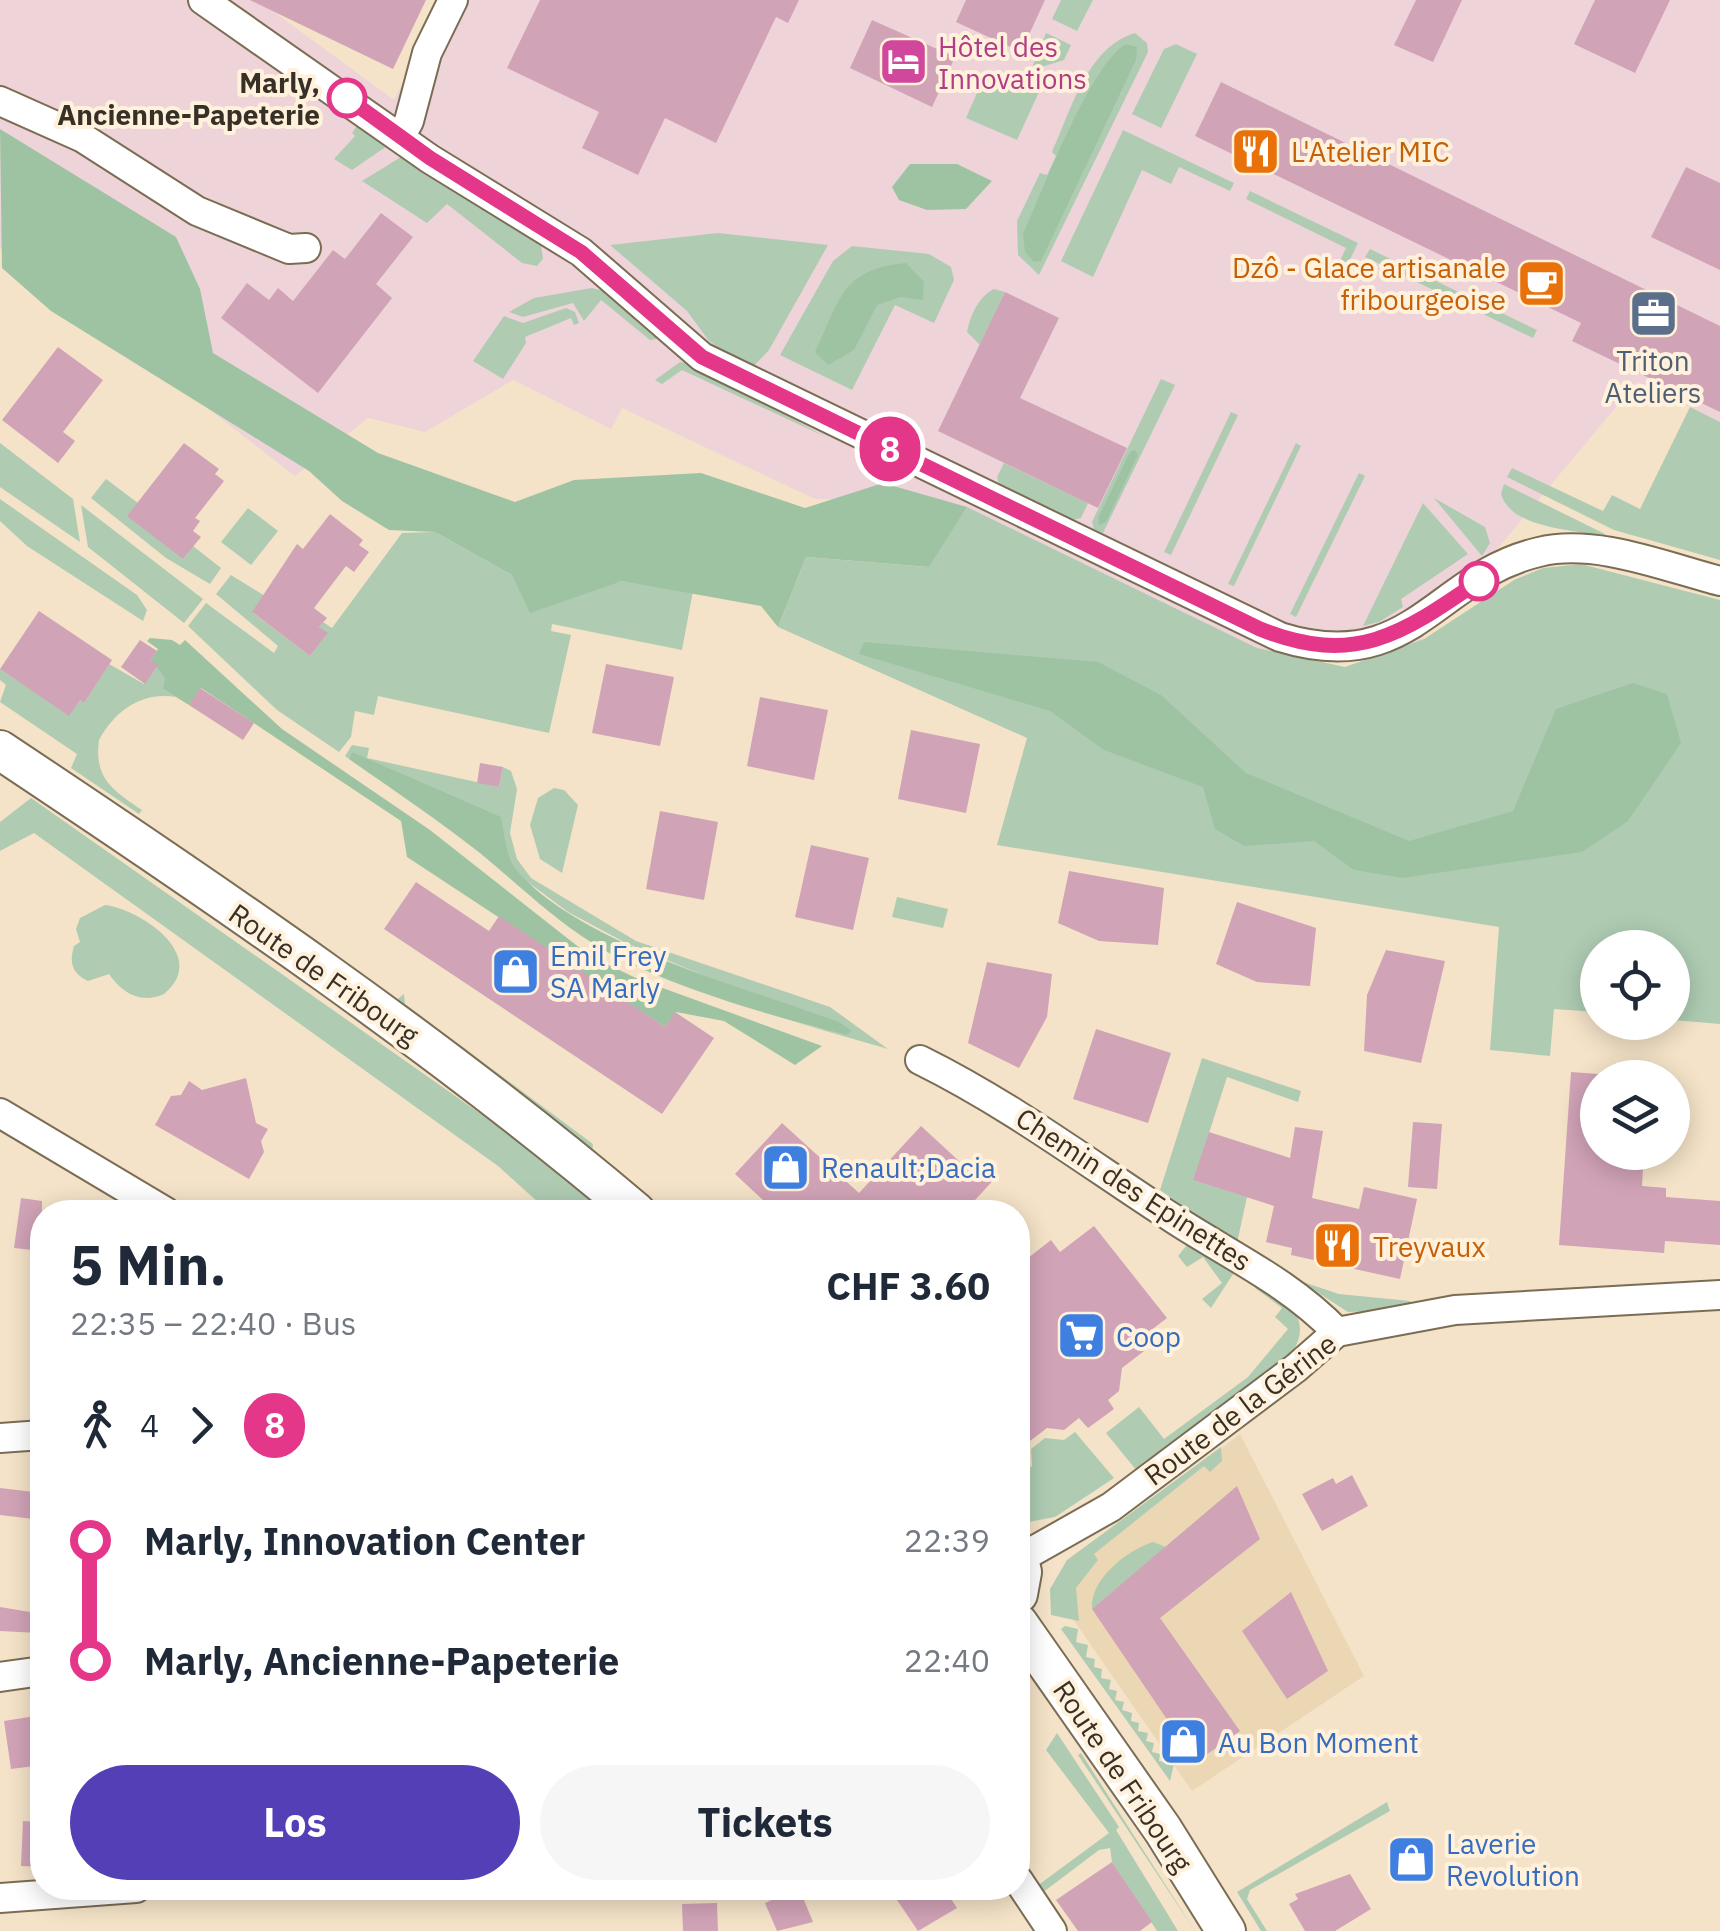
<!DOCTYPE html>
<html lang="de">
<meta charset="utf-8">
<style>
body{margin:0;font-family:"IBM Plex Sans",sans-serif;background:#f6f6f7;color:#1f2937;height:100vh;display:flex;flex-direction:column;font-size:38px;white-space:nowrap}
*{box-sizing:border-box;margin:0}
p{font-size:32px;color:#747a83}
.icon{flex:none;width:55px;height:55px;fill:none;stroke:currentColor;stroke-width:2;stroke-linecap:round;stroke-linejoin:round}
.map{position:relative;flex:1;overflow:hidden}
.side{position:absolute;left:30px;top:1200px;width:1000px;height:700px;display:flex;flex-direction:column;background:#fff;border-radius:40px;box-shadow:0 5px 25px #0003}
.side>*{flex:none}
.badge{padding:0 20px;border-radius:32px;font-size:35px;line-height:65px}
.fabs{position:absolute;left:1580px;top:930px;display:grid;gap:20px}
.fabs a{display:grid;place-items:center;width:110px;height:110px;border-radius:50%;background:#fff;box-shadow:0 5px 25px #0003;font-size:50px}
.map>.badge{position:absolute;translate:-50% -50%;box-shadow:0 0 0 5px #fff}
.legs{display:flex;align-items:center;gap:15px;height:110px;padding:0 40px;font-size:32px}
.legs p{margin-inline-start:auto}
.head{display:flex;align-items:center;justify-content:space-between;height:170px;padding:0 40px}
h1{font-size:55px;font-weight:700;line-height:75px}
.primary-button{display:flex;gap:20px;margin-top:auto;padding:20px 40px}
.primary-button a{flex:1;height:115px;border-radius:60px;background:#553fb7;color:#fff;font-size:40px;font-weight:700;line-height:115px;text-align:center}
.primary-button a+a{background:#f6f6f7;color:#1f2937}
ul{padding:0 40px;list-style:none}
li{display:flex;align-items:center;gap:35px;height:120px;font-size:38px}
li i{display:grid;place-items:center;width:15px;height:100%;margin:0 12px;background:currentColor}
li i::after{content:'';width:25px;height:25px;margin:-12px;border:8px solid;border-radius:50%;background:#fff}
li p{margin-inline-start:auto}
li:first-child i{background:linear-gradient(#0000 50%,currentColor 0)}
li:last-child i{background:linear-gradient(currentColor 50%,#0000 0)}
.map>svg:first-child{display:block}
.built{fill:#ecd7b5}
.industrial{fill:#eed4d9}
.green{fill:#afccb3}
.forest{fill:#9ec3a3}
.building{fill:#d1a3b7}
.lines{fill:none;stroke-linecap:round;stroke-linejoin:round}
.minor-casing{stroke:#7b6c54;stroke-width:32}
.secondary-casing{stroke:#7b6c54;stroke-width:42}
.minor{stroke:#fff;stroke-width:28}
.secondary{stroke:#fff;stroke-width:38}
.line-1-casing{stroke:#fff;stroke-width:22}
.line-1{stroke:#e43789;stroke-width:15}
.stop-1-dot{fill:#fff;stroke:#e43789;stroke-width:5}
.labels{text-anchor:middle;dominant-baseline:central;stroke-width:8;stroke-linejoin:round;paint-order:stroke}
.hotel-label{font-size:28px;fill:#b23c85;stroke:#fff1db;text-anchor:start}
.stop-label{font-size:28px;font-weight:bold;fill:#373026;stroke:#fff1db;text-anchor:end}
.food-label{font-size:28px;fill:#c56008;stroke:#fff1db;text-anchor:start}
.service-label{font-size:28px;fill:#4e5e75;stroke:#fff1db}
.shop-label{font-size:28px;fill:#366cbe;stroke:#fff1db;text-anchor:start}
.street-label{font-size:28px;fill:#373026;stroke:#fff1db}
</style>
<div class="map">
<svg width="1720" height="1931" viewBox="0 0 1720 1931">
<rect width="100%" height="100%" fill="#f4e3c8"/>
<path class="built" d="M1240,1434l124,242 -172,115 -135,-195 7,-22z"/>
<path class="industrial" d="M0,0h258l136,100 51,-100h1275v422l-83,-40 -236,282 -146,-10 -315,-154 -125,-1 -193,-91 -11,21 -98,-49 -88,52 -57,-14 -73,58 -295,-228z"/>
<g class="green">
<path d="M1061,0h32l-16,31 -25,-12z"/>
<path d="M1046,33l25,12 -7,15 -26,8 -5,-3z"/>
<path d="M1135,33l12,10 1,9 -109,223 -21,-20 -1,-34 23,-48 7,2 9,-19 -4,-4c19,-41 35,-105 83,-119z"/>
<path d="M1176,44l21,10 -36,74 -29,-14 32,-65z"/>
<path d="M987,70l52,22 -22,48 -51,-22z"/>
<path d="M358,124l29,22 -35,24 -18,-11 21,-23 -3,-3z"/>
<path d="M1123,130l111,53 -4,8 -51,-24 -8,17 -29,-14 -49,107 -32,-16z"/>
<path d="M401,157l140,88 2,14 -6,7 -15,-3 -75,-59 -20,19 -65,-42z"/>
<path d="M1250,191l108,52 -12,25 -8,-3 8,-17 -100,-49z"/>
<path d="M718,233l110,12 -59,105 -18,19 -42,-28 -22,-30 -77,-66z"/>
<path d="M852,246l77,8 22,13 3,13 -20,43 -39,-18 -43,85 -72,-35 53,-94z"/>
<path d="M1370,249l167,81 -4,8 -168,-81z"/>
<path d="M592,288l12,3 53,48 -7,1 -49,-40 -17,21 -11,-18 -50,14 -14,-5 25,-14z"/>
<path d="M994,289l11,3 -25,53 -13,-13c3,-16 11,-35 27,-43z"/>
<path d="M566,308l9,4 4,11 -5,2 -3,-7 -46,19 1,6 -23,36 -30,-18 31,-45 19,7z"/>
<path d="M680,362l12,2 134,73 -144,-67 -20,14 -7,-4z"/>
<path d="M1161,379l14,6 -72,148 -9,-4 -2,-7z"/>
<path d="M1690,407l30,15v138l-106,-30 -107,-53 5,-9 91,43 9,-16 28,14z"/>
<path d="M1231,412l7,3 -67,140 -7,-3z"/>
<path d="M0,443l73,56 7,43 -80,-55z"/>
<path d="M1296,443l5,3 -67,140 -6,-2z"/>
<path d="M1004,463l84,40 -7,15 -9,2 -73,-35 -2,-8z"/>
<path d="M1359,473l6,3 -69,141 -6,-3z"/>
<path d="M106,479l32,24 45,56 10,-13 28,22 -11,16 -44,-26 -75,-60z"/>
<path d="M1504,484l101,50 2,3c-33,-8 -96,-8 -106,-43z"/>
<path d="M1434,498l51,29 5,16 -8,13z"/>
<path d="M0,499l137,96 10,15 -4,11 -116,-75 -27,-25z"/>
<path d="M1423,503l45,51 -67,45 2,8 -24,15 -16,4z"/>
<path d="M81,505l122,94 -19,24 -96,-76z"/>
<path d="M967,507l290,141 88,19 79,-28 90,-59 29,-12 38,-4 139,36v424l-47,-4 -1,-72h-74l-1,64 -43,-3 -4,47 -60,-6 9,-123 -502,-82 30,-107 -249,-111 28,-70 122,10z"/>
<path d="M248,508l30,23 -27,34 -30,-23z"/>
<path d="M435,532l77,43 83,12 27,-6 71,10 -11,59 -130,-26 -1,7 20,4 -22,98 -171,-37 -4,19 -19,-4 -4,26 -12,15 -62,-42 -89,-84 18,-23 68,50 4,-7 -62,-52 15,-19 34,21 -12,17 57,43 17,-22 -8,-7 4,-5 9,6 70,-95z"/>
<path d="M109,664l35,20 14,-19 8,13 -3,11 13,8c-33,-6 -61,13 -77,43 -5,38 13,50 43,70l-3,4 -68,-46 6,-14 -77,-52 6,-17 -6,-5v-11l69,46 11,-15 4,3z"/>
<path d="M352,745l17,3 -2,10 132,29 4,-20 8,4 6,18 -7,44 7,26 14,19 105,63 194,66 58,42 -90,-26 48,12 -220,-92 -58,-31 -202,-151 -14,-8 -3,6 -4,-3z"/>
<path d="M554,788l10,2 14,15 -16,68 -22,-14 -10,-34 8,-27z"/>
<path d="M31,798l487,342 86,72h-55l-51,-46 -464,-333 -34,18v-29z"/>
<path d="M897,897l51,12 -5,19 -51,-11z"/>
<path d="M105,905c35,4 106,51 59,89 -23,10 -41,0 -55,-20l-21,7c-16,-8 -19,-18 -14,-35l6,-4 -4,-13 4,-11z"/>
<path d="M404,994l1,10 188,140 -1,12 -197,-155z"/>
<path d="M1202,1058l99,33 -3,11 -71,-25 -33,103 53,17 -10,46 -77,-53z"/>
<path d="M1187,1245l50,23 -26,40 -9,-9 20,-16 -19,-26 -16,10 -9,-11z"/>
<path d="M1259,1279c24,20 54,36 35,71l-157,121 -31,-38 33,-26 25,32 84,-62 40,-48 -13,-12 7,-9 -27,-20z"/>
<path d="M1300,1281l39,13 71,7v3l-27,7 -35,1z"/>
<path d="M1075,1432l39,46 -59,39 -37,7v-46l14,-12 -1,-17 14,-11 19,2z"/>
<path d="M1221,1447l1,14 -12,11 -6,-6 -110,88 4,6 -22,28 3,33 -28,-6 -1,-26 17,-29z"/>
<path d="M1153,1542l13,5 -74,62c-3,-29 35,-59 61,-67z"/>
<path d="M1065,1626l13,3 -2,13 12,3 -2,12 9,2 -1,8 8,2 -1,9 10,2 -2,9 8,2 -2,9 9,2 -2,8 10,3 -1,8 8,2 -1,8 10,2 -2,8 8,2 -2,9 8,2 -1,7 15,3 -4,17 -109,-152z"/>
<path d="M1057,1733l62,94 -3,3 62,101h-21l-45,-69 -2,-14 -11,2 -57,43 -5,-7 72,-53 -63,-83z"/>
<path d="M1081,1753l114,178 -117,-176z"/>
<path d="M1387,1802l3,9 -140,79 -3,9 20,32h-6l-24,-39z"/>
</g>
<g class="forest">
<path d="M1126,44l11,3 -1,13 -95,201 -7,1 -9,-10 -2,-18c19,-42 68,-171 103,-190z"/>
<path d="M0,129l176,108 24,52 13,64 165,100 137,49 59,-22 127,-7 104,35 78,-25 84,24 -38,60 -123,-10 -28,70 -17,-21 -139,-25 -92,32 -18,-38 -77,-43 -46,-2 -47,-29 -33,-30 -258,-160 -49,-43z"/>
<path d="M910,164h47l35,17 -26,28 -39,1 -28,-10 -7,-13z"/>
<path d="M906,263l18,19 -1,18 -22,-3 -24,8 -23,45 -26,15 -13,-13c26,-53 26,-83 91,-89z"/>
<path d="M1135,450l3,5 -32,67 -7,3 -1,-7 32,-66z"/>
<path d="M150,638l22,2 8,5 5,-5 97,89 148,101 160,126 48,23 184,67 -27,19 -71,-44 -48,-9 -11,15 -258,-170 -6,-36 -200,-133 -12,17 -26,-16 2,-11 -14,-18 7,-11 -11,-8z"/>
<path d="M864,642l234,20 63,33 85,78 163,68 104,-30 43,-102 77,-26 34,11 14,49 -53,78 -46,31 -180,26 -48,-8 -40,-29 -70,5 -29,-17 -12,-42 -99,-37 -54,-39 -191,-57z"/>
<path d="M352,752l149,65c3,14 5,40 14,51 61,76 233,120 324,154l13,9 -6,4c-72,-18 -190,-52 -252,-91 -42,-26 -76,-60 -114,-91 -42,-33 -87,-63 -131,-94z"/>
</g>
<g class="building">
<path d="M250,0h176l-33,69z"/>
<path d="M540,0h259l-11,23 -12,-6 -60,126 -51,-25 -27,57 -56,-27 17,-36 -92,-44z"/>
<path d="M966,0h79l-24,52 -65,-30z"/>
<path d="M1416,0h46l-29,62 -39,-17z"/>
<path d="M1595,0h75l-35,73 -61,-29z"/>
<path d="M872,20l83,37 -23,50 -82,-39z"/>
<path d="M1221,82l499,244v86l-148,-71 9,-18 -386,-187z"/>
<path d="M1686,167l34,16v87l-69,-33z"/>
<path d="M381,213l32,24 -37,47 16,14 -74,95 -97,-75 26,-35 22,17 9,-12 15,13 40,-51 12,9z"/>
<path d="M1005,292l54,26 -39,80 107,50 -29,60 -160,-77z"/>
<path d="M58,347l45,33 -40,52 12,9 -17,22 -56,-43z"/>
<path d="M184,443l35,26 -4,5 9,7 -29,37 5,3 -7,10 8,6 -18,22 -56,-43z"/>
<path d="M330,514l33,26 -4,5 10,7 -15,20 -8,-6 -32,42 13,10 -8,9 9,6 -18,23 -58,-44 45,-68 6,5z"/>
<path d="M39,611l73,49 -28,43 -4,-3 -11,16 -69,-47z"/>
<path d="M140,640l17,11 -6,9 7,5 -13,19 -24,-17z"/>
<path d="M606,664l68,13 -14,69 -68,-13z"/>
<path d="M200,688l54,35 -11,17 -54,-35z"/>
<path d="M760,697l68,13 -14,70 -67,-14z"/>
<path d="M911,730l69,14 -14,69 -68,-14z"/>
<path d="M480,763l23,4 -4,20 -22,-4z"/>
<path d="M660,811l58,11 -14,78 -58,-11z"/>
<path d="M811,845l58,13 -16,72 -58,-13z"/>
<path d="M1069,871l95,17 -6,57 -59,-4 -41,-18z"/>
<path d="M416,882l73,49 10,-15 166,111 10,-15 39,26 -52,76 -278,-185z"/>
<path d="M1237,902l79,26 -6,58 -53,-4 -41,-18z"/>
<path d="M1386,950l59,11 -24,102 -57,-12 3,-56z"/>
<path d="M987,962l65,12 -5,43 -28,51 -51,-25z"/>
<path d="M1096,1029l75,24 -23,70 -75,-24z"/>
<path d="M1571,1072l27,2v78h46l-2,34 24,2v9l54,4v44l-55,-4 -1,12 -105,-8z"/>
<path d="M246,1078l10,45 12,6 -7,12 3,11 -15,27 -94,-54 16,-29 10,-1 8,-14 13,9z"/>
<path d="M1413,1122l29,2 -5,65 -29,-2z"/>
<path d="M782,1123l77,70 62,-67 51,47 13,-13 14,14 -35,38 -12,-10 -10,10h-166l-41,-38z"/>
<path d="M1295,1127l28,4 -11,67 47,11 5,-22 53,12 -17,80 -109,-24 1,-7 -26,-6 8,-36 -81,-26 16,-48 81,26z"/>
<path d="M21,1198l21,3v50l-28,-3z"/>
<path d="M1094,1226l73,92 -17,13 -2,17 -26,20 -3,23 -11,9 6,9 -26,19 -9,-10 -15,12 -17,-2 -29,22v-184l33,-26 9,12z"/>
<path d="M1352,1475l16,31 -46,25 -20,-37 31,-16 3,6z"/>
<path d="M1237,1486l23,53 -100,79 80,113 -44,31 -104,-153z"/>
<path d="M0,1488l42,5v27l-42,-5z"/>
<path d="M1291,1592l37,79 -41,28 -45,-68z"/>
<path d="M0,1607l42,7 -3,19 -39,-2z"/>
<path d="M42,1715v50l-31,4 -7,-48z"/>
<path d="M23,1821l19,1v45l-21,-1z"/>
<path d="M1112,1862l40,60 -12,9h-62l-22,-31z"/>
<path d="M1350,1874l21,35 -36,22h-30l-16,-27 9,-5 -3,-5z"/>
<path d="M799,1888l14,34 -36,9 -12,-28z"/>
<path d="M889,1888h55l13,20 -39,23z"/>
<path d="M717,1903l1,28h-35l-1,-27z"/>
</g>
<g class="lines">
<defs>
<g id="minor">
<path d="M203,0l227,159 151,93 121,105 578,280c132,41 155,-61 259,-85 57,-14 126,15 181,29"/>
<path d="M0,101l83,37 114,73 92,38 17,-1"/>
<path d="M401,136l8,-15 18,-68 26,-53"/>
<path d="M920,1060c91,45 169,104 254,159 57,37 116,64 163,113"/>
<path d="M0,1113l166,99"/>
<path d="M0,1438l42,-3"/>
<path d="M1019,1559l92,-52 185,-139 41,-36 118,-22 265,-15"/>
<path d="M0,1677l42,-6"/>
<path d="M1018,1880l34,51"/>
<path d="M0,1898l136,-10"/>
</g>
<g id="secondary">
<path d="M0,750c218,145 436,293 636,462"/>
<path d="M1018,1557l4,15 -4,22"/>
<path d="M1018,1623l145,207 63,101"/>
</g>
</defs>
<use href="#minor" class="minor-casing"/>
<use href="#secondary" class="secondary-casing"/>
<use href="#minor" class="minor"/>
<use href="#secondary" class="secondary"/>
</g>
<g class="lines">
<defs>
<path id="line-1" d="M347,98l83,60 151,94 121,105 558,272c95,38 142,5 219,-48"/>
</defs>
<use href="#line-1" class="line-1-casing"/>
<use href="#line-1" class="line-1"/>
</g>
<defs>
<symbol id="hotel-square" viewBox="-11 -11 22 22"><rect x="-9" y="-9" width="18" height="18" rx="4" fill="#d1479c" stroke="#fff1db"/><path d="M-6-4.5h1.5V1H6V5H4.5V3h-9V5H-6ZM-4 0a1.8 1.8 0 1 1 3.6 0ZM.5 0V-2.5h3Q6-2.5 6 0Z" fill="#fff"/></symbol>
<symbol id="restaurant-square" viewBox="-11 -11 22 22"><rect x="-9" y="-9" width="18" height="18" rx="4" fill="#e8710a" stroke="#fff1db"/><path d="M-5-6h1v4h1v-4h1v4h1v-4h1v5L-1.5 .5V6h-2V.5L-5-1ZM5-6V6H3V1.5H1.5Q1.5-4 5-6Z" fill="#fff"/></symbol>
<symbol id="cafe-square" viewBox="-11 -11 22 22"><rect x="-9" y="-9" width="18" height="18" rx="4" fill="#e8710a" stroke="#fff1db"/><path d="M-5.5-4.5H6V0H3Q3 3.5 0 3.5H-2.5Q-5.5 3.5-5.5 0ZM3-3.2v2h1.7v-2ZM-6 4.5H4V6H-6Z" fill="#fff"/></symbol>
<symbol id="office-square" viewBox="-11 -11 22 22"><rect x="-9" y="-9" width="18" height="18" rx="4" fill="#5c6f8a" stroke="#fff1db"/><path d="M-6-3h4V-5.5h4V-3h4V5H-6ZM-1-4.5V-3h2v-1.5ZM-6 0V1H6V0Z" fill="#fff"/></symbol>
<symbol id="shop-square" viewBox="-11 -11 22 22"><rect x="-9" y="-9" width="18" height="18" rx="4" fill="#3f7fe0" stroke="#fff1db"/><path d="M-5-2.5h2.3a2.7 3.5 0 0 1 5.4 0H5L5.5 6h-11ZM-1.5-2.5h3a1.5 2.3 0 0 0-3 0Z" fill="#fff"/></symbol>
<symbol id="supermarket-square" viewBox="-11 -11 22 22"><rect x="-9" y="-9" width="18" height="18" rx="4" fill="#3f7fe0" stroke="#fff1db"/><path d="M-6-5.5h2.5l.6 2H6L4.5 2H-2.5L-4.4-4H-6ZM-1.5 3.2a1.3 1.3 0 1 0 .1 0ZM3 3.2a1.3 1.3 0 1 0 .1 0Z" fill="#fff"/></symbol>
</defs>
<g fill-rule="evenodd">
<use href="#hotel-square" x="876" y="34" width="55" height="55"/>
<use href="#restaurant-square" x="1228" y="124" width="55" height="55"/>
<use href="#cafe-square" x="1514" y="256" width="55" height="55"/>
<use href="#office-square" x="1626" y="286" width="55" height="55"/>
<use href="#shop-square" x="488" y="944" width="55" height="55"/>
<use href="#shop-square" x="758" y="1140" width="55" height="55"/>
<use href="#restaurant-square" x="1310" y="1218" width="55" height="55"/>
<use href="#supermarket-square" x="1054" y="1308" width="55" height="55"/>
<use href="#shop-square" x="1156" y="1714" width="55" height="55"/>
<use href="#shop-square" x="1384" y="1832" width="55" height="55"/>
</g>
<g class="stop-1-dot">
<circle cx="347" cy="98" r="18"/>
<circle cx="1479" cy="581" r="18"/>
</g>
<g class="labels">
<g class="hotel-label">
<text x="938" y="46">Hôtel des<tspan x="938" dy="32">Innovations</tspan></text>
</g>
<g class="stop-label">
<text x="320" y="82">Marly,<tspan x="320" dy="32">Ancienne-Papeterie</tspan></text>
</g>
<g class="food-label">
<text x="1291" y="151">L'Atelier MIC</text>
<text x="1506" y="267" text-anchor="end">Dzô - Glace artisanale<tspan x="1506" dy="32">fribourgeoise</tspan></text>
<text x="1373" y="1246">Treyvaux</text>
</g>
<g class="service-label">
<text x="1653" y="360">Triton<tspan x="1653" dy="32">Ateliers</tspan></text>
</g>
<g class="shop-label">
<text x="550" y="955">Emil Frey<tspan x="550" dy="32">SA Marly</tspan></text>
<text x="821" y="1167">Renault;Dacia</text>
<text x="1116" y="1336">Coop</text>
<text x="1218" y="1742">Au Bon Moment</text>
<text x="1446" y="1843">Laverie<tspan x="1446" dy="32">Revolution</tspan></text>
</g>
<g class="street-label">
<text transform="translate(324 974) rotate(35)">Route de Fribourg</text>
<text transform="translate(1134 1189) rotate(33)">Chemin des Epinettes</text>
<text transform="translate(1240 1409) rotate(-37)">Route de la Gérine</text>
<text transform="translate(1123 1776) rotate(56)">Route de Fribourg</text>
</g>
</g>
</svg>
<div class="fabs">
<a><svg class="icon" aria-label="locate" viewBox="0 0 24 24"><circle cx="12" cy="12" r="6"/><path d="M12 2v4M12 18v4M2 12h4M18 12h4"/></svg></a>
<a><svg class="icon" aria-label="layers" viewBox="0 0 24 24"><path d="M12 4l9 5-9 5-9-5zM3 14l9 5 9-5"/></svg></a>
</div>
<b class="badge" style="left:890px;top:449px;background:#e43789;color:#fff">8</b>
<section class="side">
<div class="head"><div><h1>5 Min.</h1><p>22:35 – 22:40 · Bus</p></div><b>CHF 3.60</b></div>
<div class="legs"><svg class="icon" aria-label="walk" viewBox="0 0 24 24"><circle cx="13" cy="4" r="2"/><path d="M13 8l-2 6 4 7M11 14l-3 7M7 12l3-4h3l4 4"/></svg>4<svg class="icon" aria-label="forward" viewBox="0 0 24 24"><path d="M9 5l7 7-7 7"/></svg><b class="badge" style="background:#e43789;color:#fff">8</b></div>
<ul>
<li><i style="color:#e43789"></i><b>Marly, Innovation Center</b><p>22:39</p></li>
<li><i style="color:#e43789"></i><b>Marly, Ancienne-Papeterie</b><p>22:40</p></li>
</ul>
<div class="primary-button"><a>Los</a><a>Tickets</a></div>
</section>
</div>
